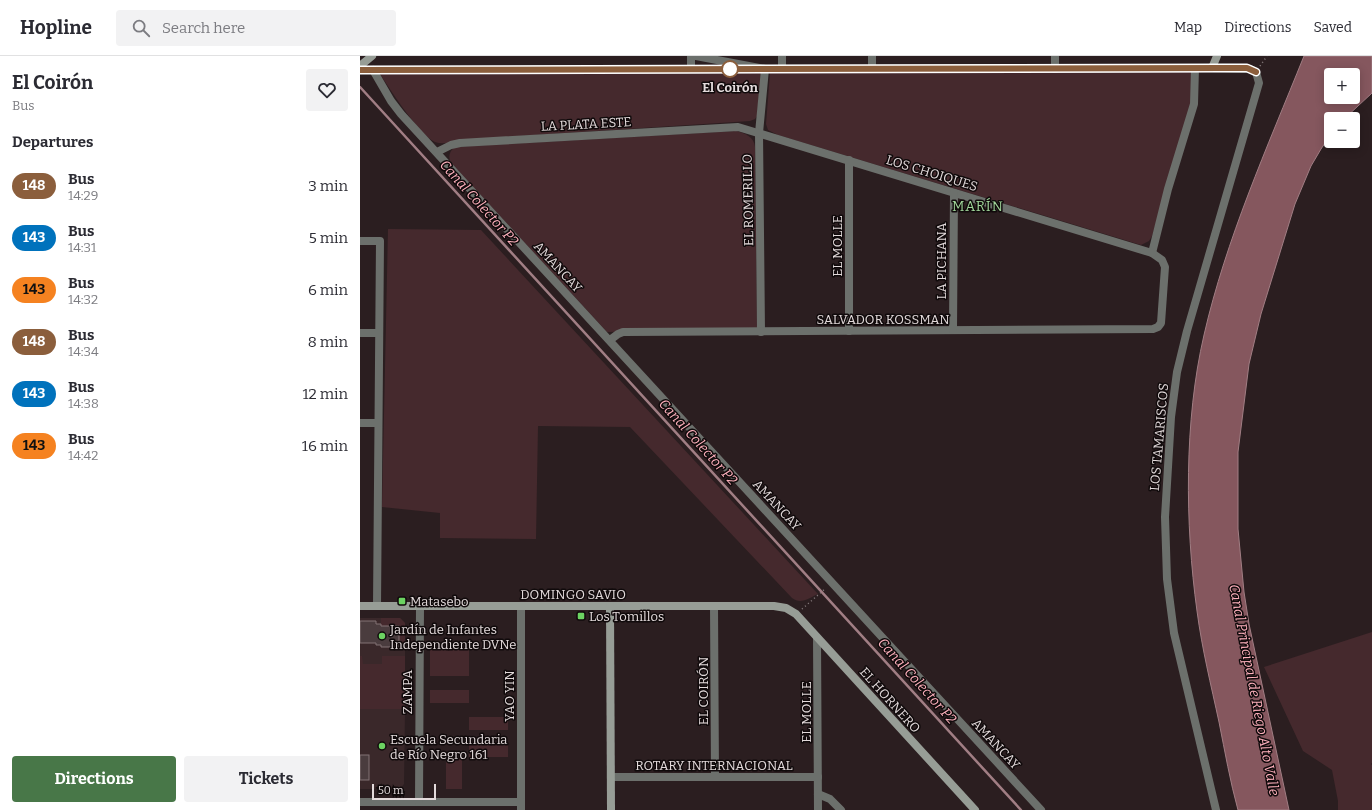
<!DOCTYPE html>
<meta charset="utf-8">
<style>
body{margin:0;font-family:Bitter,serif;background:#f2f2f3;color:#2b2b33;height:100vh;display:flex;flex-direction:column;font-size:15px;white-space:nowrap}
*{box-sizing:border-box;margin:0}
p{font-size:13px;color:#7c7c81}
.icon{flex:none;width:22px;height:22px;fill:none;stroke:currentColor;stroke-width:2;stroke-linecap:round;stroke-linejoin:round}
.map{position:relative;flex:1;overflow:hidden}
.panel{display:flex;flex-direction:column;background:#fff;width:360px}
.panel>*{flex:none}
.badge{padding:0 8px;border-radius:13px;font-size:14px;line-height:26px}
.tools{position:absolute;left:964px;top:12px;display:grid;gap:8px}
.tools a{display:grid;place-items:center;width:36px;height:36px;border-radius:4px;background:#fff;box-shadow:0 2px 10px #0003;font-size:20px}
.scale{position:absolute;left:12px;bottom:10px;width:64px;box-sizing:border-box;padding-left:4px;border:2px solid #e3dadb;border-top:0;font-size:11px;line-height:14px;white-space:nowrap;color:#e3dadb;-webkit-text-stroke:3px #100a0b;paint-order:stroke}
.map>.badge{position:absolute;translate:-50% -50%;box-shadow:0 0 0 2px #fff}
h2{padding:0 12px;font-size:15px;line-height:36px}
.round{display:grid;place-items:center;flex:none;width:42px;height:42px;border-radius:4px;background:#f2f2f3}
.head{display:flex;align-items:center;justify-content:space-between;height:68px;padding:0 12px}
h1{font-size:19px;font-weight:700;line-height:30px}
.button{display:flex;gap:8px;margin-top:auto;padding:8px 12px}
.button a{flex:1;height:46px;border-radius:4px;background:#487748;color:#fff;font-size:16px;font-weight:700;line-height:46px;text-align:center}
.button a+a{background:#f2f2f3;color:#2b2b33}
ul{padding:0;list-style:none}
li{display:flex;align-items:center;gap:12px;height:52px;padding:0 12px}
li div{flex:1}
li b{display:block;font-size:15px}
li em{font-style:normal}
li .badge{min-width:44px;font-weight:700;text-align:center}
header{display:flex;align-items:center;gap:24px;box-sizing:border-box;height:56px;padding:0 20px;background:#fff;border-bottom:1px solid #e1e1e2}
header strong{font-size:19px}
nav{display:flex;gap:22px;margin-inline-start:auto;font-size:14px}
.search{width:280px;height:36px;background:#f2f2f3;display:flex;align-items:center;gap:10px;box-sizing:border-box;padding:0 14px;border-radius:4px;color:#7c7c81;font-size:15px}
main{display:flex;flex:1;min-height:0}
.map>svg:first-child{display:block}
.built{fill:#3a282a}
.green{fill:#45292d}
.water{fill:#85575e;stroke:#a17e84;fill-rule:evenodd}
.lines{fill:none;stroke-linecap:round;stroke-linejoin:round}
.stream{stroke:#a17e84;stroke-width:2.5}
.building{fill:#4a3c3e;stroke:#827274}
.path{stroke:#867b7c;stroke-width:1.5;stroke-dasharray:1 3;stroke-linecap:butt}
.street{stroke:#6c706c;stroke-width:8}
.secondary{stroke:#979d96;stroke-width:8}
.line-casing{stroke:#fff;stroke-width:9}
.line{stroke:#8b5e3c;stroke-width:6}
.stop-dot{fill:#fff;stroke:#8b5e3c;stroke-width:2}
.poi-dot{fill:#6cd362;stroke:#100a0b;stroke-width:1.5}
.labels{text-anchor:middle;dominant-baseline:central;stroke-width:3;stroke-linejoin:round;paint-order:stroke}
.stop-label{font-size:13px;font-weight:bold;fill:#e3dadb;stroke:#100a0b}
.street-label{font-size:13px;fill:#e3dadb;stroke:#100a0b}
.poi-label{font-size:13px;fill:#e3dadb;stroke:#100a0b;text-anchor:start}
.water-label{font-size:14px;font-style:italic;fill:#ffb1bd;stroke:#100a0b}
.neighbourhood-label{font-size:14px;letter-spacing:1px;fill:#a0d69a;stroke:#100a0b}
</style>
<header>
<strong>Hopline</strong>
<div class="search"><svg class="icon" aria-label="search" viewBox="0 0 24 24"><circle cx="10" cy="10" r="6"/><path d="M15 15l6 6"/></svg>Search here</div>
<nav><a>Map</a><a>Directions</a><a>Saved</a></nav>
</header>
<main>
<section class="panel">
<div class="head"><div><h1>El Coirón</h1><p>Bus</p></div><a class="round"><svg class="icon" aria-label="heart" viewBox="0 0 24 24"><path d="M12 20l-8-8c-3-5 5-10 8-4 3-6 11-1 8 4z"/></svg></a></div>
<h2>Departures</h2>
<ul>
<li><span class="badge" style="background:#8b5e3c;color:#fff">148</span><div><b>Bus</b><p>14:29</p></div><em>3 min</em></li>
<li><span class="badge" style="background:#0072bc;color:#fff">143</span><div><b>Bus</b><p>14:31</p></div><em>5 min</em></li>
<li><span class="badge" style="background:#f58220;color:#111">143</span><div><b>Bus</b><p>14:32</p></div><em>6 min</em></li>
<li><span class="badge" style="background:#8b5e3c;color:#fff">148</span><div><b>Bus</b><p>14:34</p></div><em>8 min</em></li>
<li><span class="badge" style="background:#0072bc;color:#fff">143</span><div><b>Bus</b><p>14:38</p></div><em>12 min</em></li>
<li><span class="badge" style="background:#f58220;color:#111">143</span><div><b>Bus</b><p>14:42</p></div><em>16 min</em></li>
</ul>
<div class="button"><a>Directions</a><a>Tickets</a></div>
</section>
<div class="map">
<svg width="1012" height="754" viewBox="0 0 1012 754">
<rect width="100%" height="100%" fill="#2b1e20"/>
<g class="built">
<path d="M0,562h40l5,5v48h-45z"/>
<path d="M0,653h45l-1,75 -4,5h-40z"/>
</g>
<g class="green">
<path d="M833,16l-2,37 -39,127 -3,5 -8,4 -363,-110 -10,-5 -2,-6 4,-51z"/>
<path d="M401,17l-4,43 -2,3 -5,2 -291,19c-8,2 -16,5 -24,2 -16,-7 -45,-53 -55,-68z"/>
<path d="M376,75c9,2 18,6 19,16l2,181 -150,4 -156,-169c-3,-6 -2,-12 4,-16z"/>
<path d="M28,173l93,1 337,364c-9,4 -17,11 -26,4l-162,-171 -92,-1 -2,113 -96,-1v-25l-58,-6z"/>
<path d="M21,562h19l5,5v25h-6v-22h-18z"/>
<path d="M1012,576v131l-1,1 1,1v45h-34v-9l-6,-31 -29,-19 -39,-84z"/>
<rect x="70" y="593" width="39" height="27"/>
<path d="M0,600h2l1,8h19v-8h23v53h-45z"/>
<rect x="70" y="634" width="39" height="13"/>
<rect x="109" y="661" width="39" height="13"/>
<rect x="109" y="687" width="39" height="14"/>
<rect x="86" y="701" width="16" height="32"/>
</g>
<path class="water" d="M944,0h68v37l-28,26h-13v15l-10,15 -10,17 -16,38 -34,110 -12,50 -11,88v77l6,63 5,32 40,186h-51c-8,-29 -13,-58 -19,-88 -8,-37 -17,-73 -22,-111 -12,-87 -13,-190 7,-276 22,-96 63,-187 100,-279zM971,19h22v22h-22z"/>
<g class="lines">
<path class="stream" d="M0,31l661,723"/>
</g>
<g class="building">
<path d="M0,565h16v3h5v2h18v21h-18v-2h-5v-2h-16z"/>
<rect x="0" y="699" width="9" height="25"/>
</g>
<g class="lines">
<g class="path">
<path d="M900,10l7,-10"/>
<path d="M442,553l24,-21"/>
</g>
<g class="street">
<path d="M331,0v13"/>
<path d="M336,0l69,13 -6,64 2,199"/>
<path d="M422,0v13"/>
<path d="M512,0v13"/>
<path d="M695,0v13"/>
<path d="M852,12l38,1 6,3 3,11 -72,248 -10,41 -6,45 -6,100 2,62 7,54 42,177"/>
<path d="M13,14l18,31 10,13 640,696"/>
<path d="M77,96l14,-7 9,-2 278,-16 414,126 10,7 3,7 -4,56 -3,4 -5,2 -530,3 -5,2 -8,6"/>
<path d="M489,104v171"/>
<path d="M0,185h20l-3,365"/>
<path d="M792,197l16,-64 26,-85 1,-36"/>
<path d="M593,274l1,-137"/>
<path d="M0,277h19"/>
<path d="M0,367h18"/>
<path d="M161,550v204"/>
<path d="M354,550l1,171"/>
<path d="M457,582l1,172"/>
<path d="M251,721h207"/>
<path d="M458,738l12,5 11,11"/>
<path d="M0,746h161"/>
<path d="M59,746l1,-196"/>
</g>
<g class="secondary">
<path d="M0,10l12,-10"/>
<path d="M0,14l852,-2 5,-12"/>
<path d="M0,550h414l12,2 10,6 179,196"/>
<path d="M250,550l1,204"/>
</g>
</g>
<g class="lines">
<defs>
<path id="line" d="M0,14l864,-2h23l9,4"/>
</defs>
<use href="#line" class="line-casing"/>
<use href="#line" class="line"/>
</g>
<circle class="stop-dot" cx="370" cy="13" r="8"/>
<g class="poi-dot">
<rect x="38" y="541" width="8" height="8" rx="2"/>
<rect x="217" y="556" width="8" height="8" rx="2"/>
<circle cx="22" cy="580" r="4"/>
<circle cx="22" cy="690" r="4"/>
</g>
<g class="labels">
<g class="stop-label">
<text x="370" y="31">El Coirón</text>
</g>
<g class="street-label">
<text transform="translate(226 68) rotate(-3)">LA PLATA ESTE</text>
<text transform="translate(572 117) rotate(17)">LOS CHOIQUES</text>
<text transform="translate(388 144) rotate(-91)">EL ROMERILLO</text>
<text transform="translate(477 190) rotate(-90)">EL MOLLE</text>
<text transform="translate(581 205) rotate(-90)">LA PICHANA</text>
<text transform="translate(198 211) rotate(47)">AMANCAY</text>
<text x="523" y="263">SALVADOR KOSSMAN</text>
<text transform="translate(799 381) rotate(-85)">LOS TAMARISCOS</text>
<text transform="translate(417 449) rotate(47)">AMANCAY</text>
<text x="213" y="538">DOMINGO SAVIO</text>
<text transform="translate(343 635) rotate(-90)">EL COIRÓN</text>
<text transform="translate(47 636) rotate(-90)">ZAMPA</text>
<text transform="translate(149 640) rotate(-90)">YAO YIN</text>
<text transform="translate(530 644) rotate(48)">EL HORNERO</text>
<text transform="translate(446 656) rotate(-90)">EL MOLLE</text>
<text transform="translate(636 688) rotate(47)">AMANCAY</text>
<text x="354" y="709">ROTARY INTERNACIONAL</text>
</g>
<g class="poi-label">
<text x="50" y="545">Matasebo</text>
<text x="229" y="560">Los Tomillos</text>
<text x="30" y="573">Jardín de Infantes<tspan x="30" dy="15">Independiente DVNe</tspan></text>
<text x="30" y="683">Escuela Secundaria<tspan x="30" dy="15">de Río Negro 161</tspan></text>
</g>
<g class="water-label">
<text transform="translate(119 147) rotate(48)">Canal Colector P2</text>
<text transform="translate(338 386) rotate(48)">Canal Colector P2</text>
<text transform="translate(557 625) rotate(48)">Canal Colector P2</text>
<text transform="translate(894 634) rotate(79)">Canal Principal de Riego Alto Valle</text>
</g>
<g class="neighbourhood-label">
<text x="618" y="150">MARÍN</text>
</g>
</g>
</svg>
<div class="tools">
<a>+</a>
<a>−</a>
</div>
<div class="scale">50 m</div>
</div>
</main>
